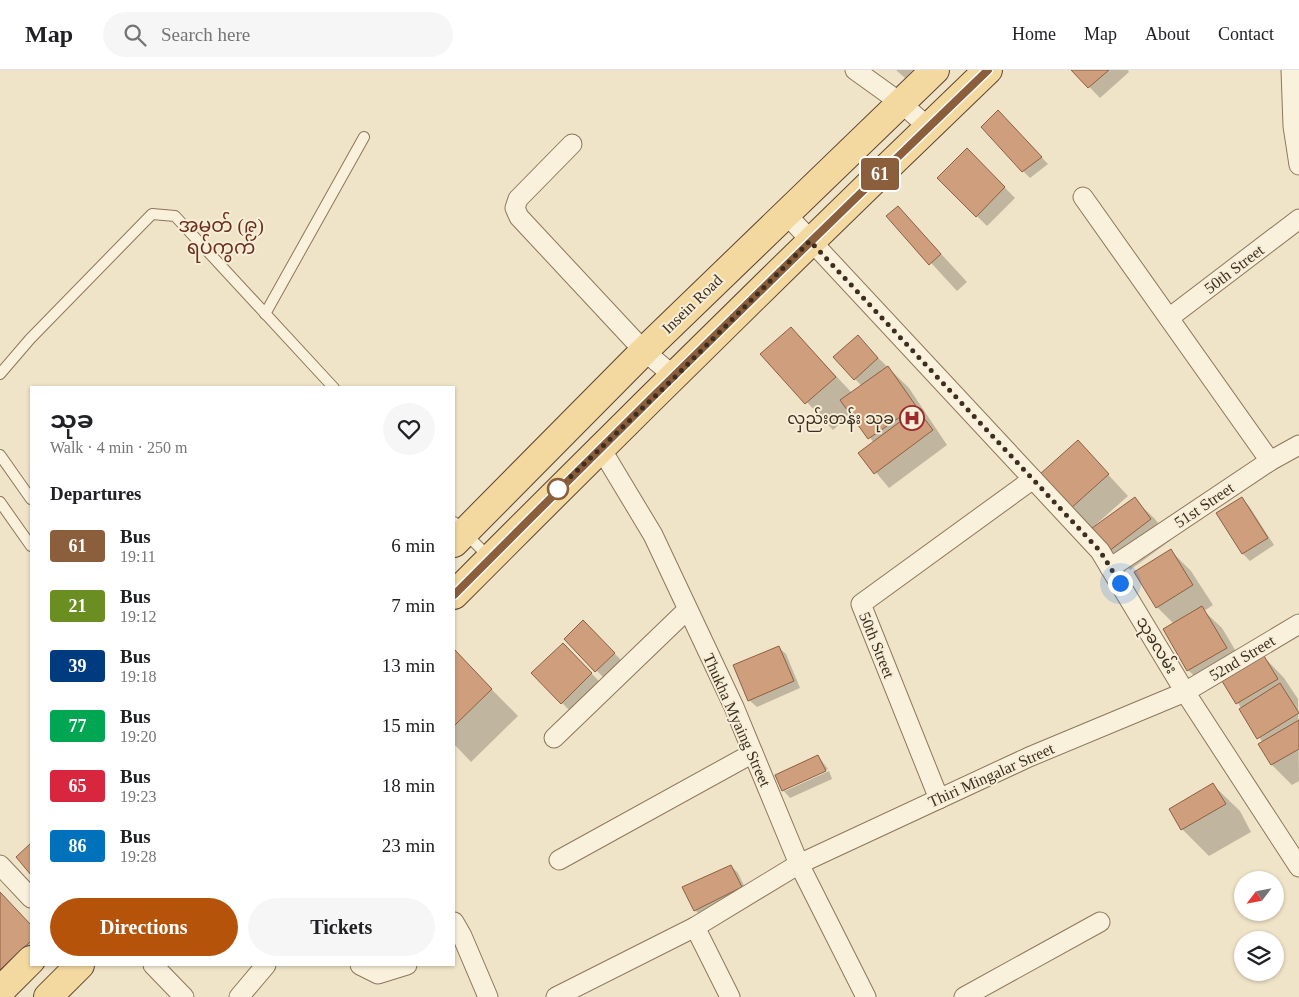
<!DOCTYPE html>
<meta charset="utf-8">
<style>
body{margin:0;font-family:"Times New Roman","Noto Sans Myanmar",serif;background:#f6f6f6;color:#202124;height:100vh;display:flex;flex-direction:column;font-size:19px;white-space:nowrap}
*{box-sizing:border-box;margin:0}
p{font-size:16px;color:#757577}
.icon{flex:none;width:28px;height:28px;fill:none;stroke:currentColor;stroke-width:2;stroke-linecap:round;stroke-linejoin:round}
.map{position:relative;flex:1;overflow:hidden}
.details{position:absolute;left:30px;top:316px;width:425px;height:580px;display:flex;flex-direction:column;background:#fff;border-radius:0px;box-shadow:0 1px 4px #0004}
.details>*{flex:none}
.badge{padding:0 10px;border-radius:4px;font-size:18px;line-height:32px}
.needle{width:32px;rotate:238deg}
.tools{position:absolute;left:1234px;top:801px;display:grid;gap:10px}
.tools a{display:grid;place-items:center;width:50px;height:50px;border-radius:50%;background:#fff;box-shadow:0 1px 4px #0004;font-size:25px}
.you{position:absolute;width:25px;height:25px;margin:-12px;border:4px solid #fff;border-radius:50%;background:#1a73e8;box-shadow:0 0 0 8px #1a73e833}
.map>.badge{position:absolute;translate:-50% -50%;box-shadow:0 0 0 2px #fff}
h2{padding:0 20px;font-size:19px;line-height:45px}
.round{display:grid;place-items:center;flex:none;width:52px;height:52px;border-radius:26px;background:#f6f6f6}
.headline{display:flex;align-items:center;justify-content:space-between;height:85px;padding:0 20px}
h1{font-size:24px;font-weight:700;line-height:38px}
.action{display:flex;gap:10px;margin-top:auto;padding:10px 20px}
.action a{flex:1;height:58px;border-radius:30px;background:#b45309;color:#fff;font-size:20px;font-weight:700;line-height:58px;text-align:center}
.action a+a{background:#f6f6f6;color:#202124}
ul{padding:0;list-style:none}
li{display:flex;align-items:center;gap:15px;height:60px;padding:0 20px}
li div{flex:1}
li b{display:block;font-size:19px}
li em{font-style:normal}
li .badge{min-width:55px;font-weight:700;text-align:center}
header{display:flex;align-items:center;gap:30px;box-sizing:border-box;height:70px;padding:0 25px;background:#fff;border-bottom:1px solid #e0e0e0}
header strong{font-size:24px}
nav{display:flex;gap:28px;margin-inline-start:auto;font-size:18px}
.search{width:350px;height:45px;background:#f6f6f6;display:flex;align-items:center;gap:12px;box-sizing:border-box;padding:0 18px;border-radius:28px;color:#757577;font-size:19px}
.map>svg:first-child{display:block}
.shadow{fill:#0003}
.building{fill:#cf9f7d;stroke:#8d5f41}
.lines{fill:none;stroke-linecap:round;stroke-linejoin:round}
.service-casing{stroke:#8d765c;stroke-width:12}
.minor-casing{stroke:#8d765c;stroke-width:21}
.primary-casing{stroke:#5b4430;stroke-width:30}
.service{stroke:#faf1dc;stroke-width:10}
.minor{stroke:#faf1dc;stroke-width:19}
.primary{stroke:#f3d9a0;stroke-width:28}
.line-casing{stroke:#fff;stroke-width:11}
.line{stroke:#8b5e3c;stroke-width:8}
.walk{stroke:#3d2e20;stroke-width:5;stroke-dasharray:0 9}
.stop-dot{fill:#fff;stroke:#8b5e3c;stroke-width:2.5}
.labels{text-anchor:middle;dominant-baseline:central;stroke-width:4;stroke-linejoin:round;paint-order:stroke}
.street-label{font-size:16px;fill:#3d2e20;stroke:#f7eed8}
.poi-label{font-size:16px;fill:#3d2e20;stroke:#f7eed8;text-anchor:end}
.quarter-label{font-size:19px;fill:#6b2e1e;stroke:#f7eed8}
</style>
<header>
<strong>Map</strong>
<div class="search"><svg class="icon" aria-label="search" viewBox="0 0 24 24"><circle cx="10" cy="10" r="6"/><path d="M15 15l6 6"/></svg>Search here</div>
<nav><a>Home</a><a>Map</a><a>About</a><a>Contact</a></nav>
</header>
<div class="map">
<svg width="1299" height="927" viewBox="0 0 1299 927">
<rect width="100%" height="100%" fill="#f0e4c8"/>
<g class="shadow">
<path d="M896,0h17l-8,8z"/>
<path d="M1073,0h55l1,2 -29,26z"/>
<path d="M1005,49l43,45 -18,14 -7,-7z"/>
<path d="M967,79l48,49 -28,28 -49,-48z"/>
<path d="M898,137l69,75 -10,9 -69,-75z"/>
<path d="M791,258l61,65 10,-7 -7,-7 2,-42 52,51 38,57 -58,43 -29,-35 14,-10 -23,-30 -18,17 -71,-76z"/>
<path d="M1078,372l50,54 -36,32 -21,-20z"/>
<path d="M1134,429l21,20 16,21 -41,30 -20,-20z"/>
<path d="M1242,429l7,7 25,39 -24,16 -7,-7z"/>
<path d="M1171,481l20,20 22,34 -9,6 18,17 24,40 18,-11 20,21 14,21 1,82 -7,4 -20,-20 -12,-20 3,-2 -39,-62 -15,9 -21,-20 -14,-46 -17,-17 -22,-34z"/>
<path d="M583,551l39,40 -18,17 -39,-39z"/>
<path d="M563,575l36,36 -30,29 -36,-37z"/>
<path d="M778,577l8,7 14,34 -43,19 -8,-7z"/>
<path d="M454,581l64,65 -47,46 -17,-18z"/>
<path d="M818,686l10,13 -43,20v2l44,-20 3,8 -42,19 -7,-8 -7,-15z"/>
<path d="M1213,715l27,26 11,21 -42,24 -27,-27 -11,-20z"/>
<path d="M731,796l7,7 10,21 -46,23 -7,-7z"/>
<path d="M0,823l31,33v36l-31,29z"/>
</g>
<g class="building">
<path d="M1071,0h38l-21,18z"/>
<path d="M998,40l44,47 -20,15 -41,-45z"/>
<path d="M967,78l38,39 -29,30 -39,-39z"/>
<path d="M898,136l43,48 -12,11 -43,-49z"/>
<path d="M791,257l45,50 -31,27 -45,-50z"/>
<path d="M858,265l20,23 -24,22 -21,-23z"/>
<path d="M888,296l28,40 -48,33 -28,-39z"/>
<path d="M917,339l16,21 -59,44 -16,-21z"/>
<path d="M1078,370l31,34 -39,35 -30,-35z"/>
<path d="M1135,427l16,22 -42,32 -17,-23z"/>
<path d="M1242,427l26,41 -26,16 -26,-41z"/>
<path d="M1171,479l22,36 -37,23 -22,-36z"/>
<path d="M1202,536l25,42 -40,23 -24,-42z"/>
<path d="M583,550l32,33 -20,19 -31,-33z"/>
<path d="M563,573l29,30 -31,31 -30,-31z"/>
<path d="M779,576l15,35 -46,20 -15,-36z"/>
<path d="M454,579l38,40 -38,37z"/>
<path d="M1264,586l14,23 -42,25 -14,-23z"/>
<path d="M1280,613l19,30 -42,26 -18,-30z"/>
<path d="M1299,650v29l-28,16 -13,-21z"/>
<path d="M818,685l8,16 -44,20 -7,-16z"/>
<path d="M1213,713l13,21 -45,26 -12,-21z"/>
<path d="M31,773v32l-15,-18z"/>
<path d="M731,795l11,22 -48,24 -12,-24z"/>
<path d="M0,822l31,33v16l-31,29z"/>
</g>
<g class="lines">
<defs>
<g id="service">
<path d="M265,244l99,-177"/>
<path d="M0,304l30,-35 122,-125 23,2 159,172"/>
<path d="M0,385l31,44"/>
<path d="M0,432l31,44"/>
<path d="M454,452l36,36"/>
</g>
<g id="minor">
<path d="M855,0l46,33 27,24"/>
<path d="M1291,0l2,56 6,39"/>
<path d="M572,74l-54,55 -3,9 4,9 125,134 31,26"/>
<path d="M1083,127l187,264"/>
<path d="M786,144l314,337 85,141 114,175"/>
<path d="M1169,248l130,-99"/>
<path d="M600,377l53,88 81,172 65,157 67,133"/>
<path d="M1110,498l160,-107 29,-16"/>
<path d="M554,668l133,-128"/>
<path d="M939,729l-78,-195 172,-125"/>
<path d="M559,790l194,-107"/>
<path d="M0,795l31,33"/>
<path d="M454,852l8,14 26,61"/>
<path d="M695,857l35,70"/>
<path d="M153,895l31,32"/>
<path d="M360,895l18,9 29,-9"/>
<path d="M239,927l27,-32"/>
<path d="M556,927l139,-70 104,-63 230,-107 156,-65 114,-68"/>
<path d="M964,927l136,-75"/>
</g>
<g id="primary">
<path d="M454,473l190,-192 291,-281"/>
<path d="M454,525c176,-177 354,-352 534,-525"/>
<path d="M0,921l31,-31"/>
<path d="M48,927l32,-32"/>
</g>
</defs>
<use href="#service" class="service-casing"/>
<use href="#minor" class="minor-casing"/>
<use href="#primary" class="primary-casing"/>
<use href="#service" class="service"/>
<use href="#minor" class="minor"/>
<use href="#primary" class="primary"/>
</g>
<g class="lines">
<defs>
<path id="line" d="M454,525c176,-177 354,-352 534,-525"/>
</defs>
<use href="#line" class="line-casing"/>
<use href="#line" class="line"/>
<path class="walk" d="M558,419l117,-112 135,-136 290,310 20,32"/>
</g>
<defs>
<symbol id="hospital-ring" viewBox="-11 -11 22 22"><circle r="9.5" fill="#f7eed8" stroke="#9e2a2b" stroke-width="1.5"/><path d="M-5-5h3v3.5h4V-5h3V5h-3V1.5h-4V5h-3Z" fill="#9e2a2b"/></symbol>
</defs>
<g fill-rule="evenodd">
<use href="#hospital-ring" x="898" y="334" width="28" height="28"/>
</g>
<circle class="stop-dot" cx="558" cy="419" r="10"/>
<g class="labels">
<g class="street-label">
<text transform="translate(1234 199) rotate(-37)">50th Street</text>
<text transform="translate(692 234) rotate(-44)">Insein Road</text>
<text transform="translate(1204 435) rotate(-34)">51st Street</text>
<text transform="translate(877 575) rotate(68)">50th Street</text>
<text transform="translate(1157 575) rotate(59)">သုခလမ်း</text>
<text transform="translate(1242 588) rotate(-31)">52nd Street</text>
<text transform="translate(737 650) rotate(66)">Thukha Myaing Street</text>
<text transform="translate(991 705) rotate(-24)">Thiri Mingalar Street</text>
</g>
<g class="poi-label">
<text x="894" y="348">လှည်းတန်း သုခ</text>
</g>
<g class="quarter-label">
<text x="221" y="155">အမှတ် (၉)<tspan x="221" dy="22">ရပ်ကွက်</tspan></text>
</g>
</g>
</svg>
<div class="tools">
<a><svg class="needle" viewBox="-14 -14 28 28"><path d="M0-13l5 13h-10z" fill="#e53935"/><path d="M0 13l5-13h-10z" fill="#757577"/></svg></a>
<a><svg class="icon" aria-label="layers" viewBox="0 0 24 24"><path d="M12 4l9 5-9 5-9-5zM3 14l9 5 9-5"/></svg></a>
</div>
<div class="you" style="left:1120px;top:513px"></div>
<b class="badge" style="left:880px;top:104px;background:#8b5e3c;color:#fff">61</b>
<section class="details">
<div class="headline"><div><h1>သုခ</h1><p>Walk · 4 min · 250 m</p></div><a class="round"><svg class="icon" aria-label="heart" viewBox="0 0 24 24"><path d="M12 20l-8-8c-3-5 5-10 8-4 3-6 11-1 8 4z"/></svg></a></div>
<h2>Departures</h2>
<ul>
<li><span class="badge" style="background:#8b5e3c;color:#fff">61</span><div><b>Bus</b><p>19:11</p></div><em>6 min</em></li>
<li><span class="badge" style="background:#6b8e23;color:#fff">21</span><div><b>Bus</b><p>19:12</p></div><em>7 min</em></li>
<li><span class="badge" style="background:#003b80;color:#fff">39</span><div><b>Bus</b><p>19:18</p></div><em>13 min</em></li>
<li><span class="badge" style="background:#00a651;color:#fff">77</span><div><b>Bus</b><p>19:20</p></div><em>15 min</em></li>
<li><span class="badge" style="background:#d7263d;color:#fff">65</span><div><b>Bus</b><p>19:23</p></div><em>18 min</em></li>
<li><span class="badge" style="background:#0072bc;color:#fff">86</span><div><b>Bus</b><p>19:28</p></div><em>23 min</em></li>
</ul>
<div class="action"><a>Directions</a><a>Tickets</a></div>
</section>
</div>
